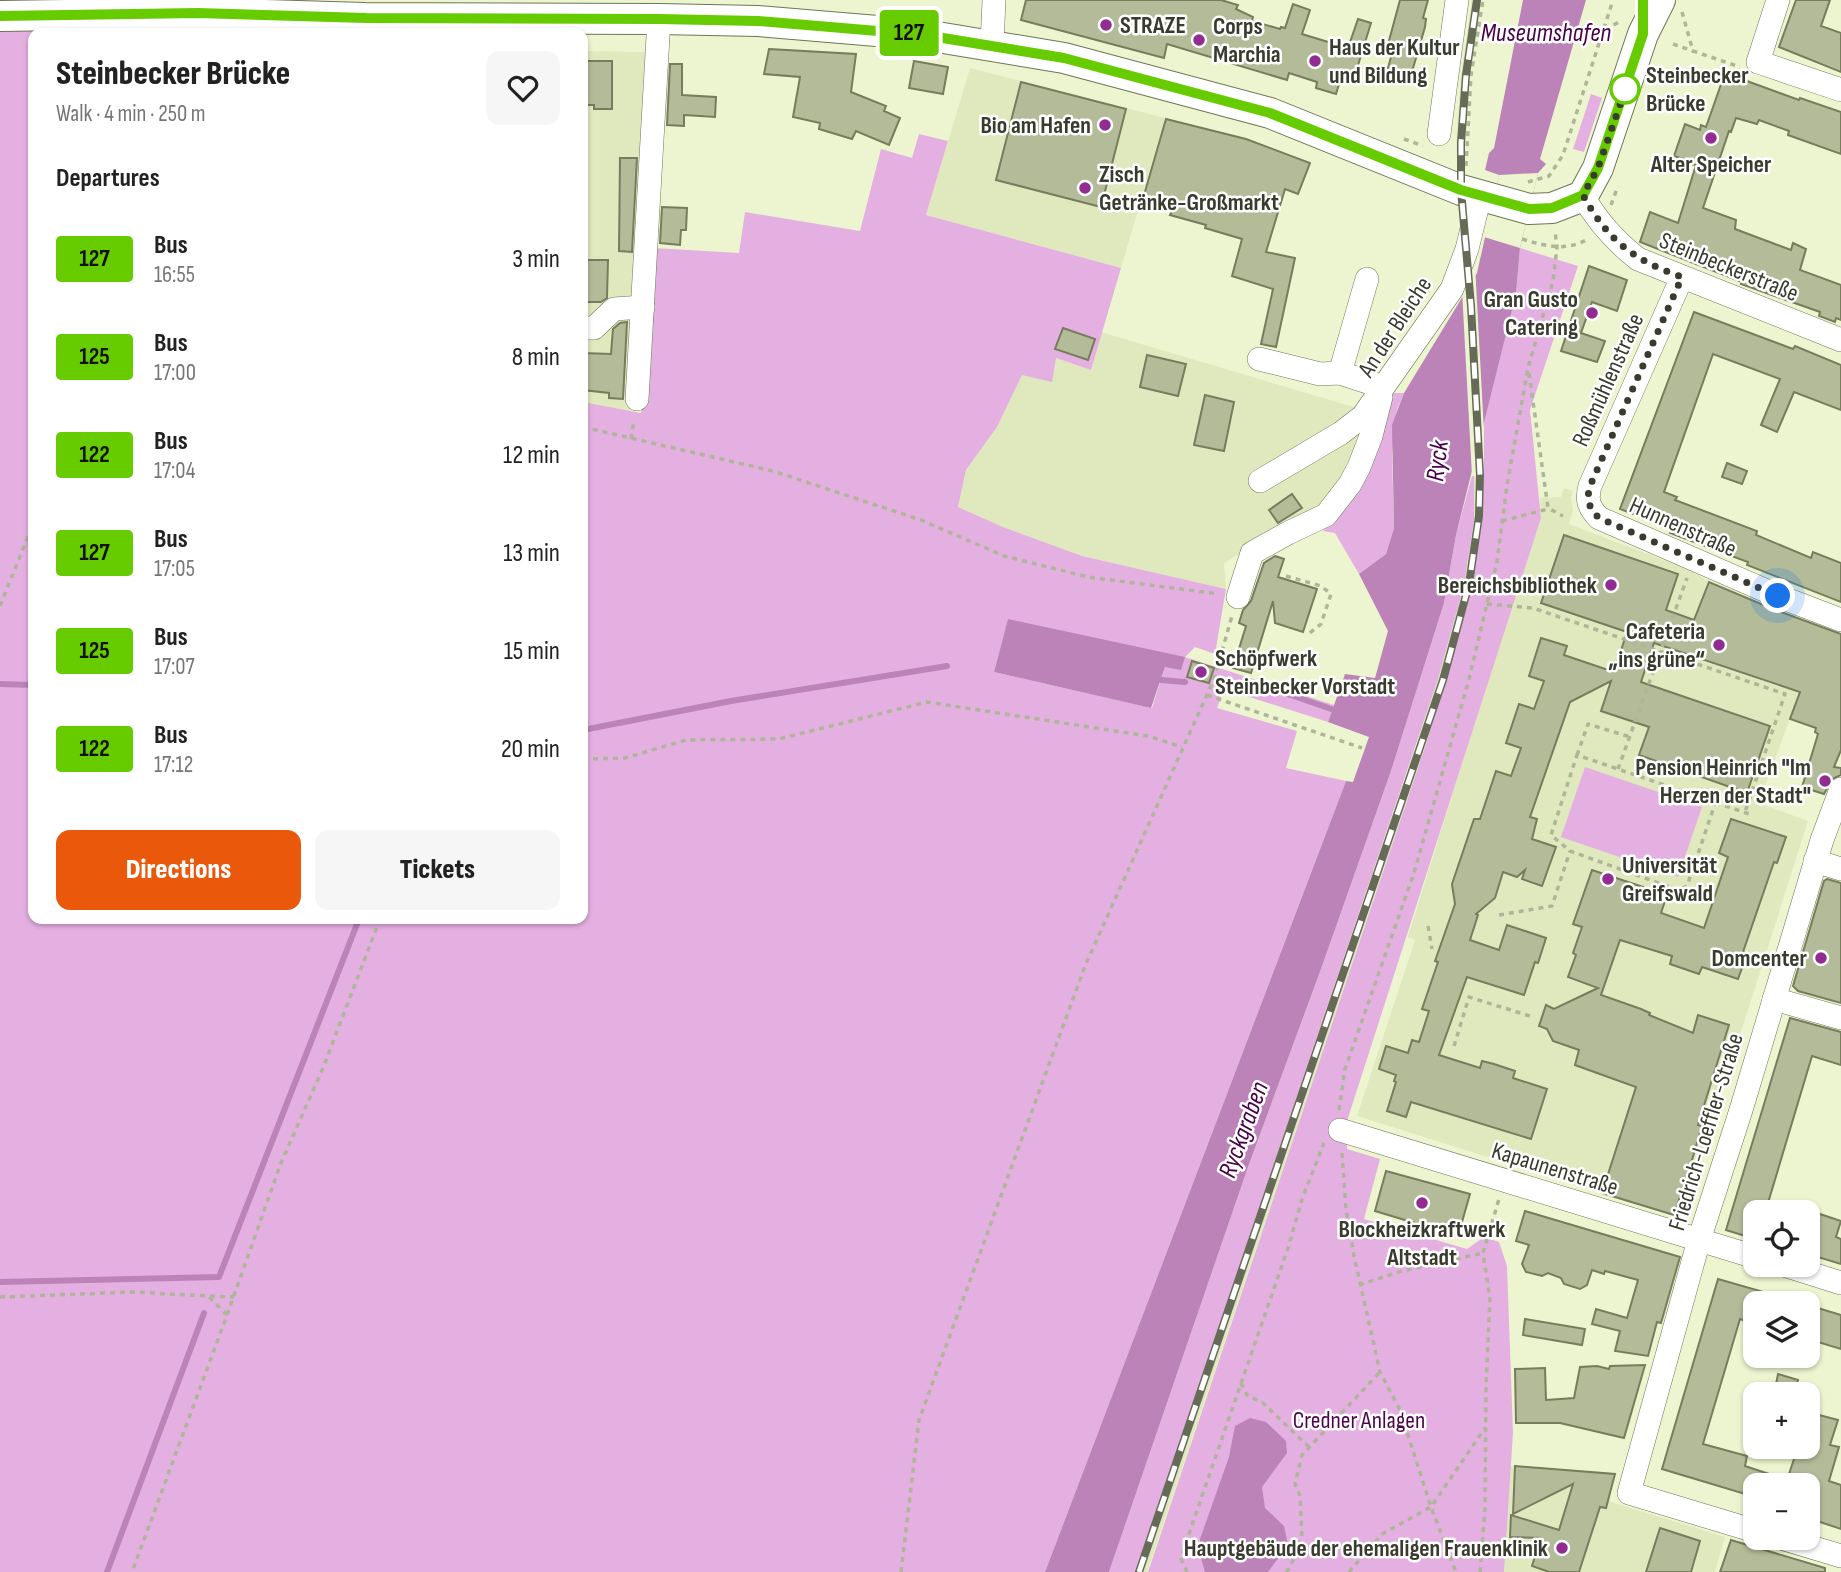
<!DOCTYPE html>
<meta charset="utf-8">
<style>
body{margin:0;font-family:"Sofia Sans Condensed",sans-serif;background:#f6f6f6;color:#222;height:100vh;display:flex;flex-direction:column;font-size:26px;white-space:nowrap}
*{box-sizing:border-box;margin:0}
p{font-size:23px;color:#767676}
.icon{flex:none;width:38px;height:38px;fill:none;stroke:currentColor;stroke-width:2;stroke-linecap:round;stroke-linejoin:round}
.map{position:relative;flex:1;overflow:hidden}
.sheet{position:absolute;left:28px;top:28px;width:560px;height:896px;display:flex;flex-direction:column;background:#fff;border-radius:14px;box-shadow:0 2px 5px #0004}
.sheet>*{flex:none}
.badge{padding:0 14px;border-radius:5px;font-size:24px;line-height:46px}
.tools{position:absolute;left:1743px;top:1200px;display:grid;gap:14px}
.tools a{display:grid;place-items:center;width:77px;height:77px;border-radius:14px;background:#fff;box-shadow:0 2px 5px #0004;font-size:35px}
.you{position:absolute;width:35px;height:35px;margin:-18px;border:5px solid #fff;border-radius:50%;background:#1a73e8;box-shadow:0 0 0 10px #1a73e833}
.map>.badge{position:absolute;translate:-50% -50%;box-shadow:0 0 0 4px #fff}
h2{padding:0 28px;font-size:26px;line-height:63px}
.round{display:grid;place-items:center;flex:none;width:74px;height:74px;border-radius:14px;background:#f6f6f6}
.overview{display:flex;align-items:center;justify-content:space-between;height:119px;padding:0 28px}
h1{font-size:33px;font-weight:800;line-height:52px}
.button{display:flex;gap:14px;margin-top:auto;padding:14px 28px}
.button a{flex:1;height:80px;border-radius:14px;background:#ea580c;color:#fff;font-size:28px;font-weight:800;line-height:80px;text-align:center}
.button a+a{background:#f6f6f6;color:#222}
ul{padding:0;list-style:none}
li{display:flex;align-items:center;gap:21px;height:98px;padding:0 28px}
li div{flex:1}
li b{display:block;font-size:26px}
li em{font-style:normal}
li .badge{min-width:77px;font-weight:700;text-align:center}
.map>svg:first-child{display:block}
.built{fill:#dfe9bd;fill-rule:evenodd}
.green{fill:#e4b0e1;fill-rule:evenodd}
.water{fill:#bb83b8}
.pier{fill:#edf5d0}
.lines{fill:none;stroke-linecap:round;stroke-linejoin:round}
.stream{stroke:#bb83b8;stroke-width:6}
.building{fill:#b3bb98;stroke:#767d5d;stroke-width:2}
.minor-casing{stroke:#6e7554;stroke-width:24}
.major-casing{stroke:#6e7554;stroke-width:32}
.path{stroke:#afb598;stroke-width:3.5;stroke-dasharray:5 5;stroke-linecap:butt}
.minor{stroke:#fff;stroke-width:23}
.major{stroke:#fff;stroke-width:30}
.rail-casing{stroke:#666b57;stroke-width:8}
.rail{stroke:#fff;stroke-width:5;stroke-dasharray:16;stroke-linecap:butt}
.line-casing{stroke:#fff;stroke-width:16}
.line{stroke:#6c0;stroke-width:10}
.walk{stroke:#383b2d;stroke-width:7;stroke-dasharray:0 12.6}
.poi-dot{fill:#922c91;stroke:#fff;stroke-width:2.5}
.stop-dot{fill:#fff;stroke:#6c0;stroke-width:3.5}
.labels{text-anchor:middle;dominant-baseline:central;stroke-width:5;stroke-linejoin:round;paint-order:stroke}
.poi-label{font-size:24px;font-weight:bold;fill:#383b2d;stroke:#fff;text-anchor:end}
.stop-label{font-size:24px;font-weight:bold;fill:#383b2d;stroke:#fff;text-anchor:start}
.street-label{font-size:24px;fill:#383b2d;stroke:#fff}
.park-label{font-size:24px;fill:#4c054c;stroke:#fff}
.water-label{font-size:26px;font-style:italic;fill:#490149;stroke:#fff}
</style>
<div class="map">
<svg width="1841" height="1572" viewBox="0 0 1841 1572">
<rect width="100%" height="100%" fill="#edf5d0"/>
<g class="built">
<path d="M1472,0h9l-12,76 -6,94 9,100 12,204 -3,47 -10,65 -43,152 -281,834h-11l277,-814 51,-173 10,-64v-45l-18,-335 5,-67z"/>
<path d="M583,51l64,1 -17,359 -47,-9z"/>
<path d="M970,68l195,50 -44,150 -195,-53z"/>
<path d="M1101,332l256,76 13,15 -36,76 -110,64 2,26 -144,-33 -79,-29 -45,-20 8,-37 31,-43 25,-53 34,-16 35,12zM1147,355l38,9 -7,32 -38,-9zM1205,396l29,6 -11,49 -29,-7zM1292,494l10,14 -23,16 -10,-15z"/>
<path d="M1564,488l9,3 -2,7 2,13 -4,13 121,46 19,12 64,27 68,25v45l-32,-12 -50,136 49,18 -126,397 -325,-102 58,-176 -7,-3 93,-299 40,-120 -1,-20 21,-1z"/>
<path d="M1510,1466l105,8 -7,27 117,36 -10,35h-211z"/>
</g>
<g class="green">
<path d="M0,29l143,2 3,2h-113v886h550v-517l58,11 13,-165 85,5 6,-41 115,19 21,-82 31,9 7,-24 29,7 -22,74 195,53 -30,102 -35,-12 -4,24 -30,-7 -25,52 -31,43 -8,37 45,20 79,29 144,33 -11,65 -20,-7 -10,10 149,48 -6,17 -104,-33 -7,19 80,23 -11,37 60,13 -301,791h-1045zM1008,620l157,47 -13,41 -158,-36z"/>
<path d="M1591,94l11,4 -18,54 -11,-3z"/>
<path d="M1520,248l58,18 -48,144 11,108 -193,600 -1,31 33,10 -16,60 103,30 17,-12 15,5 8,24 6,167 -9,139h-356l280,-834 43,-152 10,-65 3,-47v-56l32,-124z"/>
<path d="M1386,393h18l-7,17 -5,44 2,74 -8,26 -27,20 -24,-41 -12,-2 23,-33z"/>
<path d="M1472,476h2v45l-10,64 -26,94 -302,893h-27l139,-405 73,-198 70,-198 53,-168 12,-68z"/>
<path d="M1585,767l117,40 -24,70 -117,-40z"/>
</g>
<g class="water">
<path d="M1523,0h63l-46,159 6,5 -8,9 -18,75 -4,46 -60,241 -12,68 -53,168 -70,198 -73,198 -139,405h-64l301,-791 7,1 16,-45 -41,-15 17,-48 30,4 13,-47 -29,-57 27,-20 8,-26 -2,-103 12,-32 73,-120 22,-98 -14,-5 4,-17 5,-5z"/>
<path d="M1008,619l177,38 -4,13 -16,-3 -14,41 -157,-36z"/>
<path d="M1250,1418l16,4 20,19 1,12 -25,34 3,21 19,18 4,19 -20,27h-63l-5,-17v-16l29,-82 6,-31z"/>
</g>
<g class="pier">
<path d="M1538,173l-18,75 -36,-11 15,-62z"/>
<path d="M1475,265l9,167 -8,44h-4l-10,-186z"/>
</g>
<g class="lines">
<g class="stream">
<path d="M1161,680l24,2"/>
<path d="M0,684l33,1"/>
<path d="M1282,692l58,20"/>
<path d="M583,730l148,-29 216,-35"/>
<path d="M0,1282l219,-5 140,-358"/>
<path d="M107,1572l97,-259"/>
</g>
</g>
<g class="building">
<path d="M1026,0h195l17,5 -2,4 17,8 -1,4 28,8 1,-2 4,1 8,-24 17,6 -8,24 46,14 10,-29 13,4 -16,52 -12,-4 -7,23 -20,-6 1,-6 -28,-9 -2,7 -120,-36 -3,14 -143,-38z"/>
<path d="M1400,0h28l-5,18 3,1 -1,8 -16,55 -23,-7 7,-25 -6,-2z"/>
<path d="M1796,0h34l-9,26 20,7v39l-62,-25z"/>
<path d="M769,49l87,5 -5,38 35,14 -2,5 16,7 -11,27 -33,-14 -4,8 -33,-10 1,-6 -27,-6 7,-40 -36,-3z"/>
<path d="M583,61h29v48h-18v-4h-11z"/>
<path d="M914,61l34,6 -5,27 -34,-6z"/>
<path d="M670,64h12v31l34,2 -1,20 -31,-2v11l-17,-1z"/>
<path d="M1725,73l74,27 1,-2 41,14v42l-53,-19 1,-4 -30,-11 -2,4 -21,-6 -5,14 -2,-1 -26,77 33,12 -1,9 56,21 2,-7 13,6 -6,21 41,15v35l-5,-2 -1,4 -16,-6 1,-4 -79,-28 1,-2 -102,-40 10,-30 28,11 18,-58 -7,-1 1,-3 -16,-5 11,-32 15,6 1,-5 5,2z"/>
<path d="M1021,82l105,27 -25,98 -105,-27z"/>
<path d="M1166,119l80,20 64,24 -12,31 -13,-5 -19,63 29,6 -19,89 -15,-3 12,-55 -41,-13 10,-37 -37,-11 1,-3 -36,-10 2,-4 -30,-9z"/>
<path d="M620,158h17l-5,94 -13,-1z"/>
<path d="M662,207l25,1 -1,22h-5l-1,15 -20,-2z"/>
<path d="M583,260h25l-1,38 -6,4h-15v-12h-3z"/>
<path d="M1589,266l38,14 -10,31 -25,-9 -11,31 24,8 -8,21 -36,-11z"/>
<path d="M1694,312l99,37 2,-3 46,19v45l-47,-18 -17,40 -16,-7 19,-46 -67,-25 -49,138 13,5 -2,3 82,31 -1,4 55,23 2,-6 28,11v39l-94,-37 1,-3 -78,-29 2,-4 -52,-20z"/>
<path d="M627,322l-4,77 -14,-1v-5l-26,-3v-37l28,1 2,-25 7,-6z"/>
<path d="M1063,328l32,11 -7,21 -33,-11z"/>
<path d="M1147,355l39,9 -8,32 -38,-9z"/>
<path d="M1205,395l29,7 -10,49 -30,-6z"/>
<path d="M1727,463l20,8 -5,13 -20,-7z"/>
<path d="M1292,494l10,14 -24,15 -9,-13z"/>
<path d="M1564,535l114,39 -12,36 28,10 15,-38 64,27 68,25v116l-7,17 7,1v7l-9,4 -8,15 -22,-7 16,-53 -3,-2 1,-4 -26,-9 10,-27 -146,-49 -13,39 129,44 -23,67 -108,-38 10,-28 -48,-16 10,-30 -41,21 -40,115 7,2 -5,20 24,8 -14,39 -20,-7 3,-9 -8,7 -14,-5 -8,26 -19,16 2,1 -8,25 29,10 8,-25 39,13 -8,25 -3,-1 -11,33 -57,-18 -28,78 41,13 2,-7 12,3 21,7 -2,7 34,11 -16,50 -120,-37 -5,15 -19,-6 9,-29 -2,-1 2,-6 -17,-6 7,-23 22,7 4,-13 7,2 10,-31 -7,-2 16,-47 -3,-1 20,-57 -3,-20 22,-65h6l16,-48 15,5 10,-28 -15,-5 13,-39 15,5 10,-28 -15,-5 12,-38 26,8 -3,9 50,17 13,-40 -86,-29z"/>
<path d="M1275,556l9,3 -6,18 39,12 -14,43 -28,-9 -2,-22 -22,72 -18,-5 13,-42 -7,-3 4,-13 8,-9 13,-38z"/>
<path d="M1192,661l22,7 -5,15 -22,-6z"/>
<path d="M1731,819l55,18 -9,26 -3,-1 -31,90 4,2 -9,25 -36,-12 -3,7 -29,-10 2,-8 -52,-16 -19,55 40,14 9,4 -1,2 44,18 5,-18 31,10 -31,100 4,1 -10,34 -18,55 -72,-22 34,-106 -61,-22 4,-15 -26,-9 -6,-12 -8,-3 7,-21 8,4 44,-21 -30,-11 8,-22 -3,-2 9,-26 -9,-3 19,-54 51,17 -1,3 24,8 -5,15 43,15 24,-71 -9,-4z"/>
<path d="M1827,879l14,4v120l-43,-12 -5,-5 31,-105z"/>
<path d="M1790,1018l51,14v33l-29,-9 -47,157h-10v26l-29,-9z"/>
<path d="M1386,1171l84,23 -12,42 -83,-25z"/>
<path d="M1525,1211l155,46 -19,66 -4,-1 -9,34 -33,-5 5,-20 -28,-7 4,-15 31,9 11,-38 -33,-9 -1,3 -12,-4 -5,15 -7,4 -16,-5 -3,-6 -13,-5 -6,3 -16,-4 -4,-8 7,-19 -13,-4z"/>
<path d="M1814,1212l27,9 -5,16 5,2v25l-33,-10v-37l4,1z"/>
<path d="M1718,1279l70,20v5h-33v20l-15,-5 -37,125 44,12 -2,10 42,14 9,-27 12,4v-45l30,8 -8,25 9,2 -10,34 12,4v44l-33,-11v-32h-53v11l-93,-28z"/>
<path d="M1808,1305l33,10v34l-33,-10z"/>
<path d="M1525,1319l60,10 -3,16 -59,-10z"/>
<path d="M1645,1365l-21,73 -64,-15h-44l-1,-54 30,-1 1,32 28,-2 6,-31 17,-1 12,3 1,-3z"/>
<path d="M1778,1374l20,6 -3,14 -20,-5z"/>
<path d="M1515,1466l100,8 -9,34 -6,-1 -21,65h-30l-17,-6 9,-28 -31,-1 1,-22 48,15 14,-46 -60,30z"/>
<path d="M1660,1528l40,13 -9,31h-45z"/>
<path d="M1731,1540l94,28v4h-105z"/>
</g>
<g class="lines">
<defs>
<g id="minor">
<path d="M1778,0l-20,62 83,28"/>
<path d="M992,45l2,-45"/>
<path d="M1439,134l18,-134"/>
<path d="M1583,196c14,25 32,45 55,63l203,81"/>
<path d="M1682,277l-92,209c-4,14 -1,22 9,32l179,78 63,24"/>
<path d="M1367,279l-27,94 43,14"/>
<path d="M583,328h11l20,-19 29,-2"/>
<path d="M1259,359l61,15 20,-1"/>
<path d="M637,399l22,-380"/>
<path d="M1260,481l81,-48 22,-17 89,-127 15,-40 13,-53"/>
<path d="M1238,597l14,-44 36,-20 38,-18 24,-31 9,-17 12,-31 10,-39"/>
<path d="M1815,861l26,8"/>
<path d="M1774,999l67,19"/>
<path d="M1340,1130l415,127"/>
<path d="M1784,1265l57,18"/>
<path d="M1755,1531l-126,-38 70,-253 42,-130 81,-270 19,-51"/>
<path d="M1781,1538l60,18"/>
</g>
<path id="major" d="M0,16l198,-3 167,5 294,1 99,2 167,14 139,23 206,55 191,77 68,19 23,-1 31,-12 15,-28 45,-134 17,-34"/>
</defs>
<use href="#minor" class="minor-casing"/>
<use href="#major" class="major-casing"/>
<g class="path">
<path d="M1682,12l11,39 47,16"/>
<path d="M1605,30l17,-10"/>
<path d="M1673,44l20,7"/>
<path d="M1404,139l19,7"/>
<path d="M1466,166l5,-91 12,-75"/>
<path d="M1528,182l21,-6 14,-21 50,-155"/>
<path d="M1611,205l7,-19"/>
<path d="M1522,239c24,7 43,13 66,0"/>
<path d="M1529,373l19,135 15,8"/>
<path d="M583,427l190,44 148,49 83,36 84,21 131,17"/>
<path d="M631,439l3,-19"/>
<path d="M1502,521l46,-12"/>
<path d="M1286,576l35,10 10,8 -10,30 -15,12"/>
<path d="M1487,604l46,4 252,86 -40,118"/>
<path d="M0,606l33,-82"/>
<path d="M1207,695l155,53"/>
<path d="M1577,755l11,-31 42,13"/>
<path d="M583,759l42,-1 61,-18 93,-1 148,-37 221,34 34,11"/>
<path d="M1618,769l69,-191"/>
<path d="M1716,801l-29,85 -9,4 -108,-39 -19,-16 26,-80 175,60"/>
<path d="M1499,915l53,-9 18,-55"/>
<path d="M1428,926l4,23"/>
<path d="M1454,1046l15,-49 61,19"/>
<path d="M1339,1110l6,-41 69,-196 55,-194 28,-117 10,-77 21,-117 25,-87 4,-34 -2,-16"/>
<path d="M1342,1153l4,56 8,47 26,116 20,38 31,97 25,65"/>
<path d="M1359,1285l43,-14 81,-18"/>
<path d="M210,1296l24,1"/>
<path d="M0,1297l134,-5 74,4 19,19 -95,257"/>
<path d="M227,1315l54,-152 42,-95 57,-149"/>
<path d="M1241,1383l6,12 16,8 47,45"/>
<path d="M901,1572l18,-152 166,-454 129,-287 18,-63"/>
<path d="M1187,1572l-6,-13 3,-11 104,-300 14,-49 22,-56"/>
<path d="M1286,1572l4,-4 12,-31 -2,-41 -5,-12 7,-29 78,-83"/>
<path d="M1349,1572l33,-38 49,-27 54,-79"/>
<path d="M1480,1572l5,-64 1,-122 4,-87 -7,-46 16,-54"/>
</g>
<use href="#minor" class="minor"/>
<use href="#major" class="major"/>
<defs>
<path id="rail" d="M1139,1572l304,-892 26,-96 10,-68 1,-41 -9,-169 -10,-116v-47l5,-68 11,-75"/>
</defs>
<use href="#rail" class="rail-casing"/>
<use href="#rail" class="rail"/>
</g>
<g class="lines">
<defs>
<path id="line" d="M0,16l198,-3 168,5 293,1 99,2 167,14 139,23 206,55 191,77 68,19 23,-1 31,-13 15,-27 45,-134v-34"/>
</defs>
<use href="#line" class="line-casing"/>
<use href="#line" class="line"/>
<path class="walk" d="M1625,89l4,-10 -31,89 -15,27c24,45 52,66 99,82l-92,209c-4,14 -1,22 9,32l179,78"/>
</g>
<g class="poi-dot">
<circle cx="1106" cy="25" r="7"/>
<circle cx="1199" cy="40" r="7"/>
<circle cx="1315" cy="61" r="7"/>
<circle cx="1105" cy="125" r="7"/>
<circle cx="1711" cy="138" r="7"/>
<circle cx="1085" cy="188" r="7"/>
<circle cx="1592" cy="313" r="7"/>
<circle cx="1611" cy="585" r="7"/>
<circle cx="1719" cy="645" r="7"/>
<circle cx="1201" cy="672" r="7"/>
<circle cx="1825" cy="781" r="7"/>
<circle cx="1608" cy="879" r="7"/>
<circle cx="1821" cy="958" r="7"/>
<circle cx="1422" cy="1203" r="7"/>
<circle cx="1562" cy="1548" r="7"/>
</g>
<circle class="stop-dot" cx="1625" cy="89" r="14"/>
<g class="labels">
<g class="poi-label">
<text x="1120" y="25" text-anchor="start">STRAZE</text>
<text x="1213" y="26" text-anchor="start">Corps<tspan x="1213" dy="28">Marchia</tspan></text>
<text x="1329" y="47" text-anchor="start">Haus der Kultur<tspan x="1329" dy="28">und Bildung</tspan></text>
<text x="1091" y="125">Bio am Hafen</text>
<text x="1711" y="164" text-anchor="middle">Alter Speicher</text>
<text x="1099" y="174" text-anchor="start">Zisch<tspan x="1099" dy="28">Getränke-Großmarkt</tspan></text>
<text x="1578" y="299">Gran Gusto<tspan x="1578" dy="28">Catering</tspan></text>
<text x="1597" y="585">Bereichsbibliothek</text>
<text x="1705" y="631">Cafeteria<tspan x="1705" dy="28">„ins grüne“</tspan></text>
<text x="1215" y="658" text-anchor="start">Schöpfwerk<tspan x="1215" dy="28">Steinbecker Vorstadt</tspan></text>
<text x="1811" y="767">Pension Heinrich "Im<tspan x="1811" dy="28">Herzen der Stadt"</tspan></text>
<text x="1622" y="865" text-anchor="start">Universität<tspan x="1622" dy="28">Greifswald</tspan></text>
<text x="1807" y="958">Domcenter</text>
<text x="1422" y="1229" text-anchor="middle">Blockheizkraftwerk<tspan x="1422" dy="28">Altstadt</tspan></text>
<text x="1548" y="1548">Hauptgebäude der ehemaligen Frauenklinik</text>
</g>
<g class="stop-label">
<text x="1646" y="75">Steinbecker<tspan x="1646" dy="28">Brücke</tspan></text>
</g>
<g class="street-label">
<text transform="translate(1729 267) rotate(22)">Steinbeckerstraße</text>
<text transform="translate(1395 327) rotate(-57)">An der Bleiche</text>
<text transform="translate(1608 380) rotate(-66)">Roßmühlenstraße</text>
<text transform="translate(1683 527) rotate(24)">Hunnenstraße</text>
<text transform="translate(1706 1132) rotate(-73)">Friedrich-Loeffler-Straße</text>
<text transform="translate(1555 1169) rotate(17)">Kapaunenstraße</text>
</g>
<g class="park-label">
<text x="1359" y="1420">Credner Anlagen</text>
</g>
<g class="water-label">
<text x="1546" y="33">Museumshafen</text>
<text transform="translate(1438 461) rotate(-83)">Ryck</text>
<text transform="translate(1244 1130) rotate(-70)">Ryckgraben</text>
</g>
</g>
</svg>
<div class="tools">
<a><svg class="icon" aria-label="locate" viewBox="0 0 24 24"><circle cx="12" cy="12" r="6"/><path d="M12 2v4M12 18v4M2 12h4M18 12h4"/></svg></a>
<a><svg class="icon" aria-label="layers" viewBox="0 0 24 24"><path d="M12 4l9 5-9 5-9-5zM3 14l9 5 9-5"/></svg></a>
<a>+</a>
<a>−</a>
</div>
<div class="you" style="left:1778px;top:596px"></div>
<b class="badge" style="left:909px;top:33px;background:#6c0;color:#111">127</b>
<section class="sheet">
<div class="overview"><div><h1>Steinbecker Brücke</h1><p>Walk · 4 min · 250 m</p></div><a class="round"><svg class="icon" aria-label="heart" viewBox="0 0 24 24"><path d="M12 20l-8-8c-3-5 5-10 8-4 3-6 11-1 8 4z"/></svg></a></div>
<h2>Departures</h2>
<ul>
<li><span class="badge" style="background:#6c0;color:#111">127</span><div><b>Bus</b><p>16:55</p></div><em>3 min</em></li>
<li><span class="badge" style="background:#6c0;color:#111">125</span><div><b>Bus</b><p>17:00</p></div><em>8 min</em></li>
<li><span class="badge" style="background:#6c0;color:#111">122</span><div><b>Bus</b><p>17:04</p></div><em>12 min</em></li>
<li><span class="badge" style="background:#6c0;color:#111">127</span><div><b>Bus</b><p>17:05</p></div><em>13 min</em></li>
<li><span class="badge" style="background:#6c0;color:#111">125</span><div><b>Bus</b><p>17:07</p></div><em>15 min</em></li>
<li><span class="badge" style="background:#6c0;color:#111">122</span><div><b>Bus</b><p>17:12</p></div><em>20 min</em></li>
</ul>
<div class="button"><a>Directions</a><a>Tickets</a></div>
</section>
</div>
